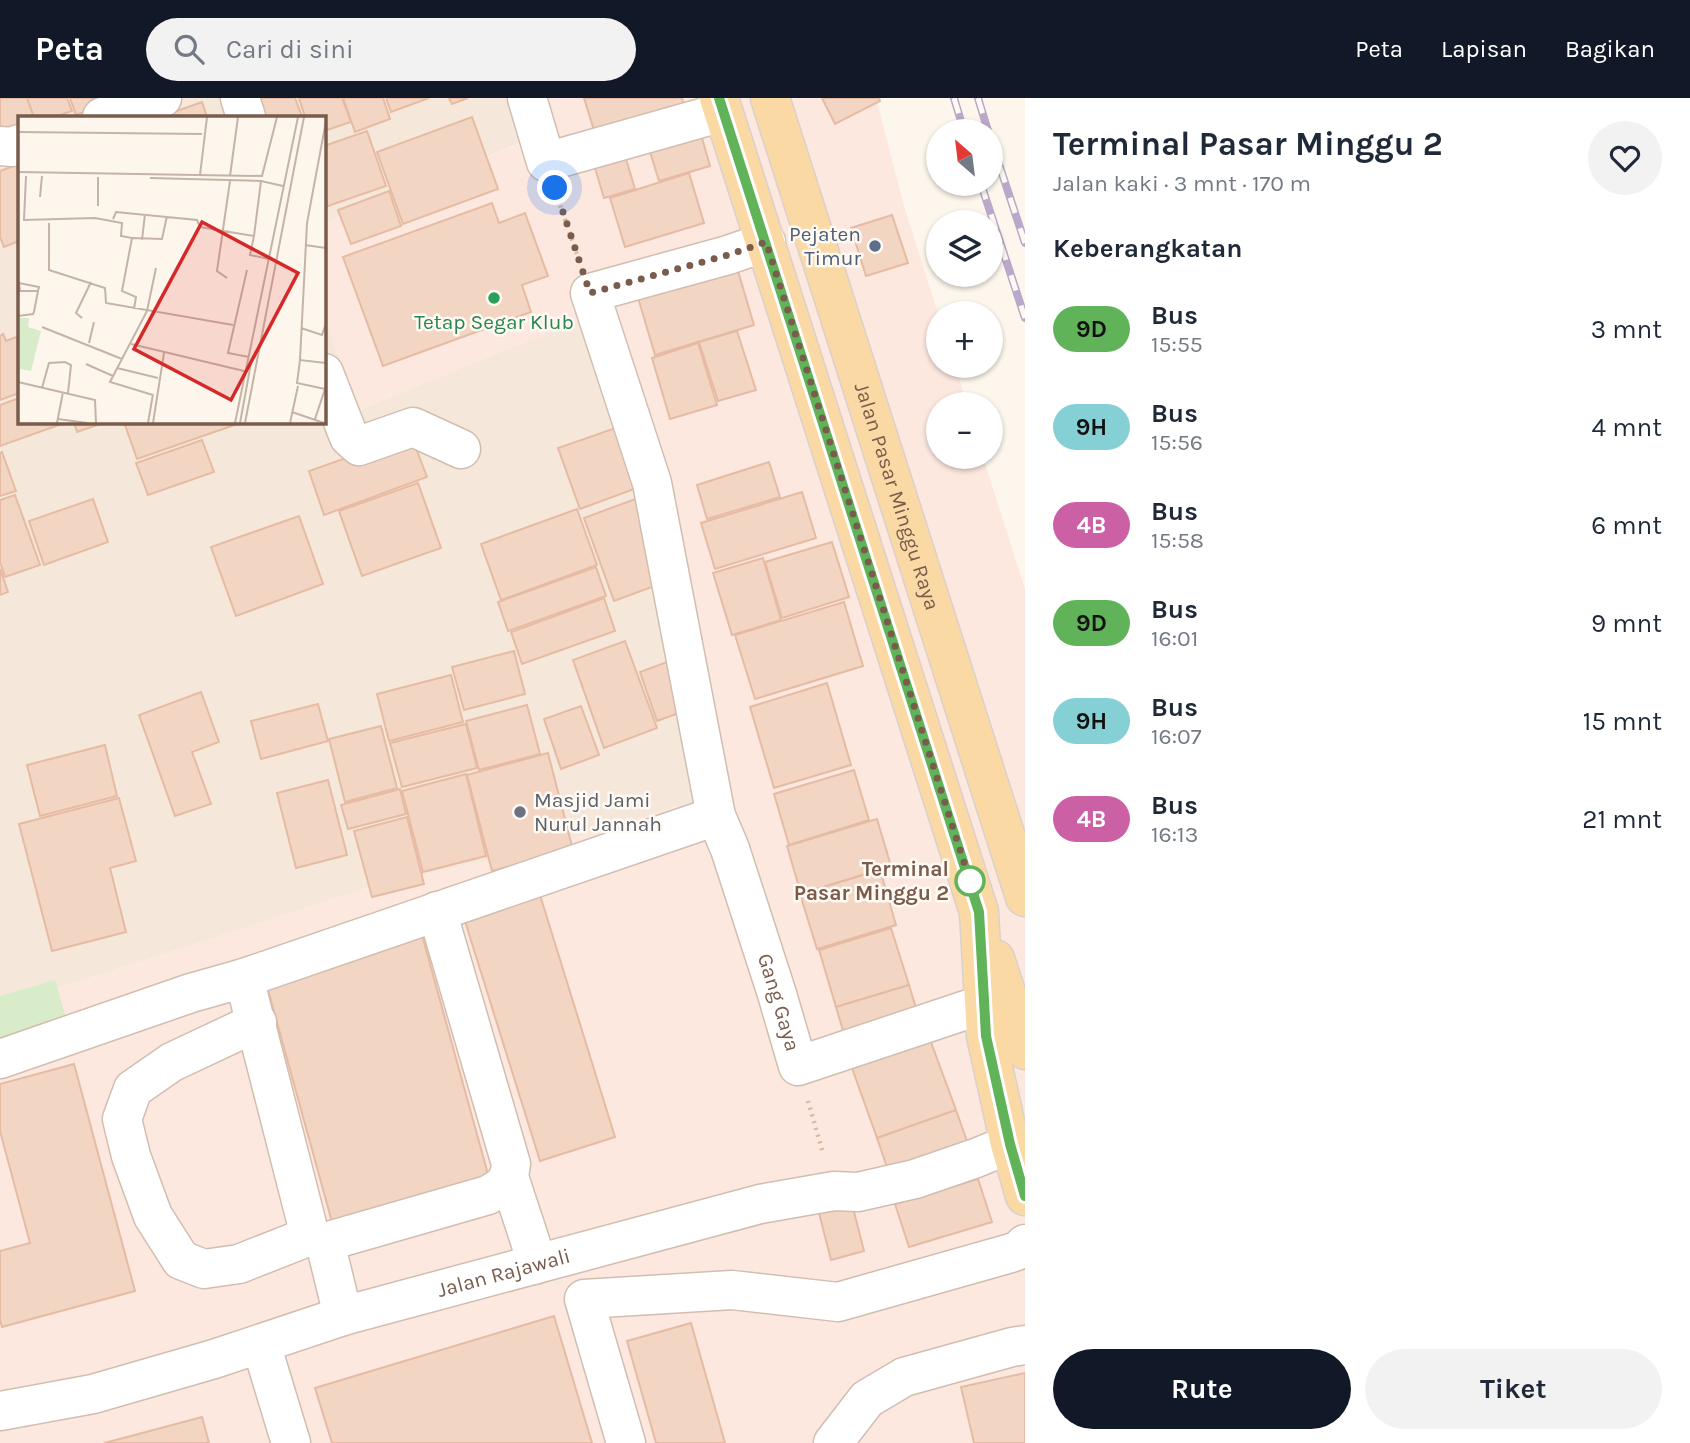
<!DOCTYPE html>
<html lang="id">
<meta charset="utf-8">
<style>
body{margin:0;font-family:Karla,sans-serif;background:#f2f2f3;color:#1f2937;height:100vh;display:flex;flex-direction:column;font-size:26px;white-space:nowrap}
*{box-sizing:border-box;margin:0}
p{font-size:23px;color:#747a83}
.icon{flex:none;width:38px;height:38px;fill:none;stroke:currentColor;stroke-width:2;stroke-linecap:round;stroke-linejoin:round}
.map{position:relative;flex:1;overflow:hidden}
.sheet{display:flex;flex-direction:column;background:#fff;width:665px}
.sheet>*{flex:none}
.badge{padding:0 14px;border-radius:23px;font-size:24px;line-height:46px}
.needle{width:46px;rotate:332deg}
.fabs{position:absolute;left:926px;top:21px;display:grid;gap:14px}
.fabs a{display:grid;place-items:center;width:77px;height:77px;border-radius:50%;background:#fff;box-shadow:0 2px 5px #0004;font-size:35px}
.you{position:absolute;width:35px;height:35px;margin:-18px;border:5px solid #fff;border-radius:50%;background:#1a73e8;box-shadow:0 0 0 10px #1a73e833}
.map>.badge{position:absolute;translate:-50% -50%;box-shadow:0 0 0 4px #fff}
h2{padding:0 28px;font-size:26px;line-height:63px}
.round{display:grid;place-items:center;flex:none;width:74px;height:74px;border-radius:37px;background:#f2f2f3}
.summary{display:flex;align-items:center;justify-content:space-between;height:119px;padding:0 28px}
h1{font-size:33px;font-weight:700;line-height:52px}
.button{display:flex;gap:14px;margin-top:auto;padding:14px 28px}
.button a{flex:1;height:80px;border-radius:42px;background:#111827;color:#fff;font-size:28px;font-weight:700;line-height:80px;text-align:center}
.button a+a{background:#f2f2f3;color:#1f2937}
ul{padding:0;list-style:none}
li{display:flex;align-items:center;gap:21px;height:98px;padding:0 28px}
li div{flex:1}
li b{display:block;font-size:26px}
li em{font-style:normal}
li .badge{min-width:77px;font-weight:700;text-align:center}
header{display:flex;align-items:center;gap:42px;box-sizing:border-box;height:98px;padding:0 35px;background:#111827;color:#fff}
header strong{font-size:33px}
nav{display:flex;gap:38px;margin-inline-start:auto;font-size:24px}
.search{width:490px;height:63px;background:#f2f2f3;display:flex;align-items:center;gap:18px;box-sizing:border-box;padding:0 24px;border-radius:38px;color:#747a83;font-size:26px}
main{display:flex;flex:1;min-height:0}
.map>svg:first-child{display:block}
.residential{fill:#f5e8da}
.commercial{fill:#fde8e0}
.green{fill:#d8ecc9}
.building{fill:#f3d5c3;stroke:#e6bba3;stroke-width:2}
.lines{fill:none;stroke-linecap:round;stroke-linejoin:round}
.minor-casing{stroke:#d1beb0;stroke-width:41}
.major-casing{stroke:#dad1cd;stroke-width:41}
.path{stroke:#d9b8a5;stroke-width:4.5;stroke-dasharray:2 5;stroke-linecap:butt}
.minor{stroke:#fff;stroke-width:38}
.major{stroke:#fbd9a5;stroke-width:38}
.rail-casing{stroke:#b9a8c9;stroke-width:8}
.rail{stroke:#fffaf3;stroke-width:5;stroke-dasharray:16;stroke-linecap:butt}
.line-casing{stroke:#fff;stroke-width:16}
.line{stroke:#61b359;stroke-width:10}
.walk{stroke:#7a5c4d;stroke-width:7;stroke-dasharray:0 12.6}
.service-dot{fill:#5c6f8a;stroke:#fffaf3;stroke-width:2.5}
.leisure-dot{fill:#2e9e5b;stroke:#fffaf3;stroke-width:2.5}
.worship-dot{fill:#6b7280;stroke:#fffaf3;stroke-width:2.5}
.stop-dot{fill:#fff;stroke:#61b359;stroke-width:3.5}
.labels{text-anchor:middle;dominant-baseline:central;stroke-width:5;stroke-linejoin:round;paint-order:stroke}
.service-label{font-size:21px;fill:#4e5e75;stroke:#fffaf3;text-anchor:end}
.leisure-label{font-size:21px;fill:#27864d;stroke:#fffaf3}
.street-label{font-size:21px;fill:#7a5c4d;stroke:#fffaf3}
.worship-label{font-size:21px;fill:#5b616d;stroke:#fffaf3;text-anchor:start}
.stop-label{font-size:21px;font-weight:bold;fill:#7a5c4d;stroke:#fffaf3;text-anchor:end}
.inset-road{fill:none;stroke:#c5b3a7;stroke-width:2}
.view{fill:#d62828;fill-opacity:0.15;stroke:#d62828;stroke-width:3.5}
.inset-edge{fill:none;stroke:#7a5c4d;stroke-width:3.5}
</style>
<header>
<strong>Peta</strong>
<div class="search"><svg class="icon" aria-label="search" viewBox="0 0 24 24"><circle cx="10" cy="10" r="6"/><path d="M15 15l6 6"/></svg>Cari di sini</div>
<nav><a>Peta</a><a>Lapisan</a><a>Bagikan</a></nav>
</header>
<main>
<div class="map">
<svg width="1025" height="1345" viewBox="0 0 1025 1345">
<rect width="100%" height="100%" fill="#fdf6ec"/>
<path class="residential" d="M0,0h523l14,38 -213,88v-107h-305v305h305v-111l32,100 232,-95 133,477 -173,54 -180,41 -368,119z"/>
<path class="commercial" d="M523,0h353l28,108 34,107v53h17l12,38h-29v53h45l42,132v854h-1025v-436l368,-119 184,-42 169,-53 -133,-476 -232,94 -32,-100v-87l212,-87z"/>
<path class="green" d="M55,882l12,41 -67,20v-45z"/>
<g class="building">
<path d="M0,0h27l7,19h-15v13l-19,6z"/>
<path d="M27,0h40l5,13 -18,6h-20z"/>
<path d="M70,0h43l1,3 -38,14z"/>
<path d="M255,0h40l7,19h-41z"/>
<path d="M299,0h43l9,24 -27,9v-14h-19z"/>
<path d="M343,0h40l7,21 -35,13z"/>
<path d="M386,0h43l-38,14z"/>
<path d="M449,0h19l-16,6z"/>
<path d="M584,0h98l4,15 -89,27z"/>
<path d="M822,0h57l1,3 -45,23z"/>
<path d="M202,4l5,15h-47z"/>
<path d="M472,19l26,72 -95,35 -26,-72z"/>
<path d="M698,26l12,42 -51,15 -13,-42z"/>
<path d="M367,33l19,55 -58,20 -4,-11v-49z"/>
<path d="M623,51l12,40 -31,9 -12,-40z"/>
<path d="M19,66v77l-15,6 -4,-10v-66z"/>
<path d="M689,75l15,50 -79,24 -15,-49z"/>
<path d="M389,93l12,35 -50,18 -13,-34z"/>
<path d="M492,105l7,20 26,-10 23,63 -26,9 9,27 -148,54 -40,-109z"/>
<path d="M892,117l16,48 -42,13 -15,-48z"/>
<path d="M735,163l19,64 -99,30 -19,-64z"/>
<path d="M737,233l19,59 -38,11 -19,-59z"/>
<path d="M3,236l3,7 13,-5v36l-2,1 2,6v14l-19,7v-64z"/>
<path d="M698,245l19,62 -47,14 -18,-61z"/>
<path d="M19,300v24h48l-67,24v-41z"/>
<path d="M74,324h32l-29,10z"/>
<path d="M124,324h119l-106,37z"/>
<path d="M627,326l21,60 -68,25 -22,-61z"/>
<path d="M411,337l16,42 -103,38 -15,-44z"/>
<path d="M202,342l12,32 -66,23 -12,-32z"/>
<path d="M2,354l14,39 -16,5v-43z"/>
<path d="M769,364l11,35 -73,22 -10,-34z"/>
<path d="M418,385l23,65 -79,28 -23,-65z"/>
<path d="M802,394l14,46 -101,31 -14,-46z"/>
<path d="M15,397l25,70 -35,12 -5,-15v-62z"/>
<path d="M638,400l30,83 -54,20 -30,-83z"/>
<path d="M93,401l15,43 -64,23 -15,-44z"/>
<path d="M577,411l20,56 -96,35 -20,-56z"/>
<path d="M299,418l24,68 -87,32 -25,-69z"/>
<path d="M832,444l17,55 -67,21 -17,-56z"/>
<path d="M763,460l18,62 -49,15 -19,-62z"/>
<path d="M596,469l10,29 -98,35 -10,-29z"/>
<path d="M0,471l8,23 -8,3z"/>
<path d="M604,500l11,33 -93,33 -11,-32z"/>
<path d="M844,504l19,64 -108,33 -20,-64z"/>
<path d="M625,543l32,87 -53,20 -31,-88z"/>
<path d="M514,553l11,43 -61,16 -12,-43z"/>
<path d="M675,561l18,49 -36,13 -17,-49z"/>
<path d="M451,577l12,47 -74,19 -12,-47z"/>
<path d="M827,585l24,82 -77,23 -24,-81z"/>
<path d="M201,594l18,50 -27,10 19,52 -36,12 -36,-101z"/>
<path d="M318,606l10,37 -67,18 -10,-38z"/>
<path d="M527,607l13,49 -61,16 -13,-49z"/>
<path d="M581,608l18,49 -38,14 -17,-50z"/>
<path d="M466,626l11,44 -75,19 -12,-44z"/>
<path d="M381,628l16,62 -52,14 -16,-63z"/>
<path d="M105,647l12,51 -77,20 -13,-51z"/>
<path d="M548,655l25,97 -81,21 -25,-96z"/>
<path d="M854,672l15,50 -80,25 -15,-51z"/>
<path d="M466,676l20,82 -63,16 -21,-81z"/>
<path d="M328,682l19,75 -51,13 -19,-75z"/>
<path d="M400,691l6,25 -58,15 -7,-24z"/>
<path d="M119,700l17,63 -26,7 16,64 -74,19 -33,-127z"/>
<path d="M407,719l17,67 -52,13 -18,-66z"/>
<path d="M877,721l14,47 -90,28 -14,-48z"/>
<path d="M880,772l16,55 -79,24 -17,-55z"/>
<path d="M540,797l75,242 -75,24 -76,-243z"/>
<path d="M891,830l18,57 -73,22 -17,-57z"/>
<path d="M422,837l67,243 -157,44 -67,-243z"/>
<path d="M909,887l11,36 -73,23 -11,-37z"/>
<path d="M925,928l31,84 -79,28 -30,-84z"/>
<path d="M74,966l61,227 -133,36 -2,-7v-69l30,-8 -30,-112v-47z"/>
<path d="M956,1012l13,37 -79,29 -13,-38z"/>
<path d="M978,1081l14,43 -83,25 -14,-43z"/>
<path d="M852,1106l12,47 -33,9 -12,-47z"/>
<path d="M554,1218l38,127h-260l-17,-55z"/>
<path d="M691,1225l34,120h-69l-29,-102z"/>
<path d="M1025,1275v70h-51l-13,-56z"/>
<path d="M202,1319l7,26h-105l27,-7z"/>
</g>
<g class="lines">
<defs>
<g id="minor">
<path d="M240,0l6,19"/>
<path d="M527,0l19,64 177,-50"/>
<path d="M102,19l60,-19"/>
<path d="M0,48l12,1 7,-3"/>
<path id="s1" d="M766,144l-38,13 -138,38 62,190 64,333 14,33 47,145 21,72 186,-62"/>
<path d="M324,275l25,64 10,9 54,-19 48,22"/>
<path d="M244,880l66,258 15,6 163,-47c16,-9 21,-13 23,-31l-74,-253"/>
<path d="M257,924l-85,40 -39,27 -11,30 9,37 22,60 28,44 23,9 35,-5 71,-28"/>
<path d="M0,961l191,-66 53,-15 472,-162"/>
<path d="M509,1079l22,67 3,21"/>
<path d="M325,1144l18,74"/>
<path d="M261,1246l30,99"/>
<path id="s2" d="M0,1313l93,-17 121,-35 129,-43 417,-112 74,-13 24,1 57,-13 61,-21 34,-14"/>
<path d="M626,1345l-42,-144 148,-9 106,12 173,-49 8,-3 6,-6"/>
<path d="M833,1345l34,-44 37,-22 108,-30 13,-2"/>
</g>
<g id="major">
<path d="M719,0l260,814 7,124 24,108 15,52"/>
<path id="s3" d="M770,0l255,799"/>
<path d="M995,861l30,91"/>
</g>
</defs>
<use href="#minor" class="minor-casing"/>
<use href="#major" class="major-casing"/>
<g class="path">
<path d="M558,101l20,58"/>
<path d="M808,1003l15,52"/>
</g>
<use href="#minor" class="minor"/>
<use href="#major" class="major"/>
<defs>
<g id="rail">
<path d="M954,0l10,33"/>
<path d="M978,0l10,33"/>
<path d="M990,39l35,106"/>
<path d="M981,86l44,134"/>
</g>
</defs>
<use href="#rail" class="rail-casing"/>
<use href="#rail" class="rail"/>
</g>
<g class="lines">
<defs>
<path id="line" d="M719,0l260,814 7,124 24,108 15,52"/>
</defs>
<use href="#line" class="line-casing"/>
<use href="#line" class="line"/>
<path class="walk" d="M555,90l35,105 138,-38 38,-13 204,639"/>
</g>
<circle class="service-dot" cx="875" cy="148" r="7"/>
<circle class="leisure-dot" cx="494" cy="200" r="7"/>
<circle class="worship-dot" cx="520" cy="714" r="7"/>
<circle class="stop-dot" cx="970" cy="783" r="14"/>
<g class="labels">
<g class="service-label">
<text x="861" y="136">Pejaten<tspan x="861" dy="24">Timur</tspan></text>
</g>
<g class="leisure-label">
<text x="494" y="224">Tetap Segar Klub</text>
</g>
<g class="street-label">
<text stroke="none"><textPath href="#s3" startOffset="418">Jalan Pasar Minggu Raya</textPath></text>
<text stroke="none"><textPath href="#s1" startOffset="919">Gang Gaya</textPath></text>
<text stroke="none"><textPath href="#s2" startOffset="523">Jalan Rajawali</textPath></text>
</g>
<g class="worship-label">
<text x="534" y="702">Masjid Jami<tspan x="534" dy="24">Nurul Jannah</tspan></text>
</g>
<g class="stop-label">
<text x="949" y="771">Terminal<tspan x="949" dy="24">Pasar Minggu 2</tspan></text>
</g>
</g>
<g transform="translate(18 18)">
<rect width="308" height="308" fill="#fdf6ec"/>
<path d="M0,202h11l-1,9 13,4 -10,40 -11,-2 -2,5z" fill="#d8ecc9"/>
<path class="inset-road" d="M0,16l184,2M0,56l244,4 15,-59M182,59l7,-58M8,60l-2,44 71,-2 27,5 -1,13 11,2 -10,53 14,6 -2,12M212,60l8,-59M132,62l111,3 22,5M22,81l2,-21M80,90v-29M95,103l3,-7 81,8 3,7 54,9 -4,19 19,4M31,107v47l56,18 1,15 127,22M236,120l7,-55M114,122l30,1 5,-23M124,124l3,-26M287,129l21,3M229,154l-19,83 21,4M209,162l-10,-7 13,-90M0,200l15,-2 1,-2 4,-21 1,-4 -20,-4 1,8h18M64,202l-6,-5 15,-31M24,211l80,32M283,212l21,7 4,-12M71,227l5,-21M113,228l113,27M282,244l7,-137 19,-102M68,248l27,12M99,252l41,10M0,266l77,18 1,23M24,272l7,-25 16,-1 6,3 -3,28M307,273l-28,-6 3,-23 26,3M135,279l-43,-13 37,-71 9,-43M274,296l32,11M40,303l29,4M297,303l11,-33M39,307l6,-31M130,307l5,-29M135,307l11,-70M217,307l63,-306M222,307l11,-60M227,307l59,-306M272,307l8,-37"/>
<path class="view" d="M184,106l96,51 -67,127 -97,-51z"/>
<rect width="308" height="308" class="inset-edge"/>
</g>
</svg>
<div class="fabs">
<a><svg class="needle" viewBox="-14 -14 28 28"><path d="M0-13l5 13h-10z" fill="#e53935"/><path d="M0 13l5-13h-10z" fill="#747a83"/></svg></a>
<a><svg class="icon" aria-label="layers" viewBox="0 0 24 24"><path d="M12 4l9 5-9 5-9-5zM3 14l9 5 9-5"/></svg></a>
<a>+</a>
<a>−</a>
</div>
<div class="you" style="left:555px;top:90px"></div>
</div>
<section class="sheet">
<div class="summary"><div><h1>Terminal Pasar Minggu 2</h1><p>Jalan kaki · 3 mnt · 170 m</p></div><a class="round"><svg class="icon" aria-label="heart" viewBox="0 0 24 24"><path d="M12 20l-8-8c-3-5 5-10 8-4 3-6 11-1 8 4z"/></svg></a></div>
<h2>Keberangkatan</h2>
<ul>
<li><span class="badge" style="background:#61b359;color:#111">9D</span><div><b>Bus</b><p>15:55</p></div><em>3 mnt</em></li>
<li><span class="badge" style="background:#85d0d5;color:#111">9H</span><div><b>Bus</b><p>15:56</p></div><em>4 mnt</em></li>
<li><span class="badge" style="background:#cb60a4;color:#fff">4B</span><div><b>Bus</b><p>15:58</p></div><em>6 mnt</em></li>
<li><span class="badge" style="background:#61b359;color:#111">9D</span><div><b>Bus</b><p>16:01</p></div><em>9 mnt</em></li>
<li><span class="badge" style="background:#85d0d5;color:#111">9H</span><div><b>Bus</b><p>16:07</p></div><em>15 mnt</em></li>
<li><span class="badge" style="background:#cb60a4;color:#fff">4B</span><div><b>Bus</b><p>16:13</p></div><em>21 mnt</em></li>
</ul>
<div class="button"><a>Rute</a><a>Tiket</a></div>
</section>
</main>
